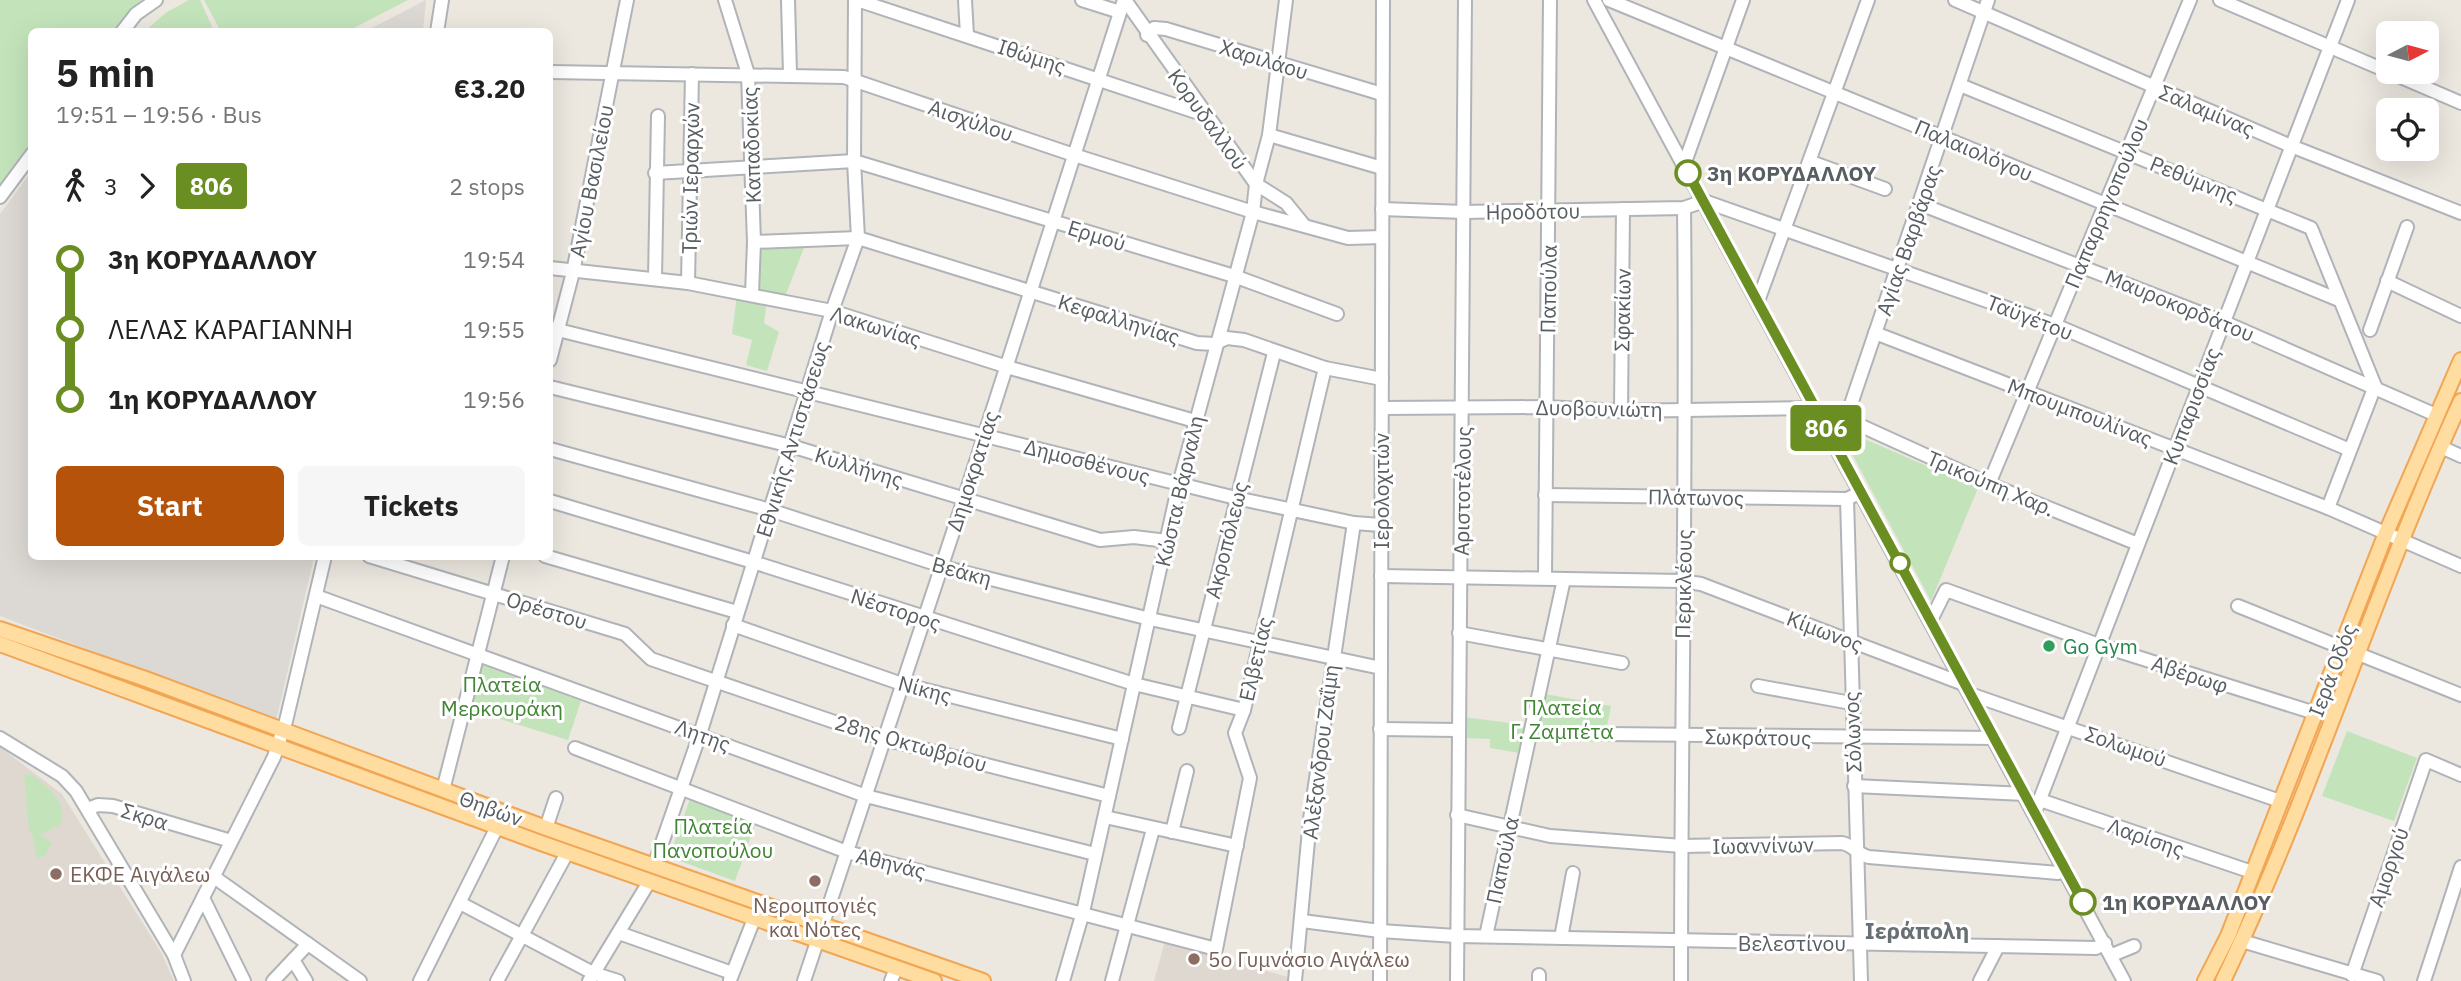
<!DOCTYPE html>
<meta charset="utf-8">
<style>
body{margin:0;font-family:"IBM Plex Sans",sans-serif;background:#f6f6f6;color:#222;height:100vh;display:flex;flex-direction:column;font-size:26px;white-space:nowrap}
*{box-sizing:border-box;margin:0}
p{font-size:23px;color:#767676}
.icon{flex:none;width:38px;height:38px;fill:none;stroke:currentColor;stroke-width:2;stroke-linecap:round;stroke-linejoin:round}
.map{position:relative;flex:1;overflow:hidden}
.drawer{position:absolute;left:28px;top:28px;width:525px;height:532px;display:flex;flex-direction:column;background:#fff;border-radius:10px;box-shadow:0 7px 28px #0002}
.drawer>*{flex:none}
.badge{padding:0 14px;border-radius:5px;font-size:24px;line-height:46px}
.needle{width:46px;rotate:84deg}
.fabs{position:absolute;left:2376px;top:21px;display:grid;gap:14px}
.fabs a{display:grid;place-items:center;width:63px;height:63px;border-radius:10px;background:#fff;box-shadow:0 7px 28px #0002;font-size:35px}
.map>.badge{position:absolute;translate:-50% -50%;box-shadow:0 0 0 4px #fff}
.legs{display:flex;align-items:center;gap:10px;height:77px;padding:0 28px;font-size:23px}
.legs p{margin-inline-start:auto}
.overview{display:flex;align-items:center;justify-content:space-between;height:119px;padding:0 28px}
h1{font-size:38px;font-weight:700;line-height:52px}
.action{display:flex;gap:14px;margin-top:auto;padding:14px 28px}
.action a{flex:1;height:80px;border-radius:10px;background:#b45309;color:#fff;font-size:28px;font-weight:700;line-height:80px;text-align:center}
.action a+a{background:#f6f6f6;color:#222}
ul{padding:0 28px;list-style:none}
li{display:flex;align-items:center;gap:24px;height:70px;font-size:26px}
li i{display:grid;place-items:center;width:10px;height:100%;margin:0 9px;background:currentColor}
li i::after{content:'';width:18px;height:18px;margin:-9px;border:5px solid;border-radius:50%;background:#fff}
li p{margin-inline-start:auto}
li:first-child i{background:linear-gradient(#0000 50%,currentColor 0)}
li:last-child i{background:linear-gradient(currentColor 50%,#0000 0)}
.map>svg:first-child{display:block}
.industrial{fill:#dcd9d4}
.education{fill:#ded8d0}
.green{fill:#c3e4bb}
.lines{fill:none;stroke-linecap:round;stroke-linejoin:round}
.minor-casing{stroke:#b0b4b8;stroke-width:16}
.major-casing{stroke:#f2a553;stroke-width:18}
.minor{stroke:#fff;stroke-width:12}
.major{stroke:#ffdda1;stroke-width:14}
.line-1-casing{stroke:#fff;stroke-width:16}
.line-1{stroke:#6b8e23;stroke-width:10}
.stop-1-dot{fill:#fff;stroke:#6b8e23;stroke-width:3.5}
.leisure-dot{fill:#2e9e5b;stroke:#fff;stroke-width:2.5}
.education-dot{fill:#8d6e63;stroke:#fff;stroke-width:2.5}
.labels{text-anchor:middle;dominant-baseline:central;stroke-width:6;stroke-linejoin:round;paint-order:stroke}
.street-label{font-size:21px;fill:#585e61;stroke:#fff}
.stop-label{font-size:21px;font-weight:bold;fill:#585e61;stroke:#fff;text-anchor:start}
.leisure-label{font-size:21px;fill:#27864d;stroke:#fff;text-anchor:start}
.park-label{font-size:21px;fill:#408434;stroke:#fff}
.education-label{font-size:21px;fill:#785e54;stroke:#fff;text-anchor:start}
.neighbourhood-label{font-size:23px;font-weight:bold;fill:#697073;stroke:#fff}
</style>
<div class="map">
<svg width="2461" height="981" viewBox="0 0 2461 981">
<rect width="100%" height="100%" fill="#ece7df"/>
<g class="industrial">
<path d="M426,0l-3,31h-57z"/>
<path d="M31,172l1,384 282,1 -38,164 -276,-105v-402z"/>
</g>
<g class="education">
<path d="M0,747l62,47 100,160 12,27h-174z"/>
<path d="M1165,941l126,37 -1,3h-136z"/>
</g>
<g class="green">
<path d="M0,0h141l-25,31 -84,1 -1,116 -31,43z"/>
<path d="M189,0h11l14,31h-69l22,-19z"/>
<path d="M204,0h204l-60,31 -127,1z"/>
<path d="M805,245l-20,52 -28,-6 2,-42z"/>
<path d="M737,295l30,6 -3,22 15,9 -12,39 -21,-6 6,-25 -20,-6z"/>
<path d="M1848,432l130,56 -47,113 -87,-162z"/>
<path d="M482,664l99,37 -13,39 -97,-30z"/>
<path d="M1545,694l66,12 -7,36 -70,-2z"/>
<path d="M1464,717l61,8 -6,28 -29,-5v-9l-26,-1z"/>
<path d="M2347,731l70,27 -23,63 -72,-25z"/>
<path d="M31,774c15,11 39,29 29,51l-20,10 12,8 -7,13 -9,2 -3,-22 -4,-5 -5,-56z"/>
<path d="M691,796l66,23 -22,62 -66,-24z"/>
</g>
<g class="lines">
<defs>
<g id="minor">
<path d="M725,0l23,74 6,168 -2,52"/>
<path d="M788,0l2,74"/>
<path d="M857,0l348,115"/>
<path d="M965,0l2,35"/>
<path d="M1082,0l38,12"/>
<path d="M1125,0l131,184 30,19 18,22"/>
<path d="M1594,0l530,981"/>
<path d="M1609,0l730,300"/>
<path d="M1955,0l336,146 170,67"/>
<path d="M2220,0l169,72"/>
<path d="M122,32l14,-18 20,-14"/>
<path d="M437,32l5,-32"/>
<path d="M1147,35l7,-7 12,1 216,65"/>
<path d="M550,72l294,5 230,78 179,57 95,26 34,-1"/>
<path d="M2389,72l72,31"/>
<path d="M1960,85l351,143 64,158"/>
<path d="M1269,135l113,33"/>
<path d="M1811,162l74,27"/>
<path d="M1684,165l59,-165"/>
<path d="M655,173l199,-12 380,115 103,38"/>
<path d="M0,197l32,-43"/>
<path d="M1920,204l304,118 212,93"/>
<path d="M1382,209l82,3 220,-4 20,-7 351,124 295,125"/>
<path d="M754,242l104,-4 339,105 17,1 13,-6 17,2 81,28 57,11"/>
<path d="M550,268l138,15 144,28 182,58 181,52"/>
<path d="M655,278l3,-162"/>
<path d="M2387,281l74,35"/>
<path d="M688,283l4,-209"/>
<path d="M1758,301l110,-301"/>
<path d="M550,328l686,170 118,25 27,2"/>
<path d="M2370,330l37,-103"/>
<path d="M1875,333l453,175 133,58"/>
<path d="M550,360l23,-88 54,-272"/>
<path d="M550,387l241,59 309,94 34,-3 33,4"/>
<path d="M1382,408l163,-1 76,4 194,-3"/>
<path d="M1621,411l2,-202"/>
<path d="M1846,419l143,65 149,60"/>
<path d="M1827,430l19,-11 142,-419"/>
<path d="M2441,447l20,9"/>
<path d="M550,449l220,61 181,59 199,50 231,49"/>
<path d="M1989,484l201,-484"/>
<path d="M1545,495l302,4"/>
<path d="M550,501l203,61 381,122 110,26"/>
<path d="M2328,508l47,-122"/>
<path d="M369,556l256,78 26,25 233,80 225,57"/>
<path d="M545,556l192,56"/>
<path d="M1381,576l301,5 19,3 265,101"/>
<path d="M1545,577l5,-577"/>
<path d="M316,596l550,200 229,58"/>
<path d="M2238,606l102,41"/>
<path d="M1931,620l15,-30 153,55 216,68"/>
<path d="M733,625l169,59 220,55"/>
<path d="M1459,633l163,30"/>
<path d="M2356,653l105,42"/>
<path d="M1758,686l93,17"/>
<path d="M1970,694l310,107"/>
<path d="M1179,728l95,-375"/>
<path d="M1380,729l78,1"/>
<path d="M1606,734l388,4"/>
<path d="M0,738l62,38 14,15 98,164 10,26"/>
<path d="M575,748l272,104 369,97 34,-171 -15,-45 9,-23 81,-342"/>
<path d="M1854,786l171,8"/>
<path d="M443,790l60,-234"/>
<path d="M2040,800l212,72"/>
<path d="M88,809l10,-4 15,1 118,35"/>
<path d="M2035,812l313,-812"/>
<path d="M1457,815l93,21 132,10 160,-3c11,2 16,12 27,14l189,16 8,-3"/>
<path d="M1105,817l132,29"/>
<path d="M546,828l10,-30"/>
<path d="M1172,832l15,-61"/>
<path d="M654,866l46,-132 132,-423 26,-73 -4,-77 1,-161"/>
<path d="M214,877l146,104"/>
<path d="M203,898l41,83"/>
<path d="M460,903l133,70 25,8"/>
<path d="M1302,921l78,10 76,5 640,12 9,-5"/>
<path d="M619,933l113,40"/>
<path d="M1486,936l78,-357"/>
<path d="M1561,938l12,-65"/>
<path d="M2242,941l135,40"/>
<path d="M174,955l100,-198 12,-36 39,-165"/>
<path d="M2112,955l22,-9"/>
<path d="M293,960l13,21"/>
<path d="M2352,975l74,-215 35,15"/>
<path d="M730,980l24,-61"/>
<path d="M273,981l35,-37"/>
<path d="M420,981l77,-154"/>
<path d="M497,981l70,-128"/>
<path d="M589,981l60,-99"/>
<path d="M804,981l160,-482 160,-499"/>
<path d="M891,981l5,-13"/>
<path d="M1063,981l20,-69 96,-428 74,-272 3,-28 13,-49 17,-135"/>
<path d="M1112,981l41,-152"/>
<path d="M1295,981l15,-162 44,-296"/>
<path d="M1380,981l3,-981"/>
<path d="M1457,981l8,-981"/>
<path d="M1539,981v-6"/>
<path d="M1681,981c0,-258 6,-515 3,-773"/>
<path d="M1861,981l-14,-482 14,-7"/>
<path d="M1980,981l18,-35"/>
<path d="M2424,981l37,-114"/>
</g>
<g id="major">
<path d="M0,629l143,49 403,150 437,153"/>
<path d="M0,644l541,199 393,138"/>
<path d="M2205,981l23,-45 158,-403 75,-173"/>
<path d="M2223,981c90,-189 151,-390 238,-580"/>
</g>
</defs>
<use href="#minor" class="minor-casing"/>
<use href="#major" class="major-casing"/>
<use href="#minor" class="minor"/>
<use href="#major" class="major"/>
</g>
<g class="lines">
<defs>
<path id="line-1" d="M1688,173l395,729"/>
</defs>
<use href="#line-1" class="line-1-casing"/>
<use href="#line-1" class="line-1"/>
</g>
<g class="stop-1-dot">
<circle cx="1688" cy="173" r="12"/>
<circle cx="1900" cy="563" r="9"/>
<circle cx="2083" cy="902" r="12"/>
</g>
<circle class="leisure-dot" cx="2049" cy="646" r="7"/>
<g class="education-dot">
<circle cx="56" cy="874" r="7"/>
<circle cx="815" cy="881" r="7"/>
<circle cx="1194" cy="959" r="7"/>
</g>
<g class="labels">
<g class="street-label">
<text transform="translate(1032 56) rotate(18)">Ιθώμης</text>
<text transform="translate(1264 59) rotate(17)">Χαριλάου</text>
<text transform="translate(2207 110) rotate(23)">Σαλαμίνας</text>
<text transform="translate(1208 119) rotate(54)">Κορυδαλλού</text>
<text transform="translate(971 120) rotate(19)">Αισχύλου</text>
<text transform="translate(751 145) rotate(-92)">Καπαδοκίας</text>
<text transform="translate(1974 150) rotate(23)">Παλαιολόγου</text>
<text transform="translate(690 178) rotate(-89)">Τριών Ιεραρχών</text>
<text transform="translate(2194 179) rotate(22)">Ρεθύμνης</text>
<text transform="translate(591 181) rotate(-79)">Αγίου Βασιλείου</text>
<text transform="translate(2106 203) rotate(-67)">Παπαρρηγοπούλου</text>
<text transform="translate(1533 211) rotate(-1)">Ηροδότου</text>
<text transform="translate(1097 235) rotate(17)">Ερμού</text>
<text transform="translate(1908 240) rotate(-71)">Αγίας Βαρβάρας</text>
<text transform="translate(1548 289) rotate(-89)">Παπούλα</text>
<text transform="translate(2180 305) rotate(22)">Μαυροκορδάτου</text>
<text transform="translate(1622 310) rotate(-89)">Σφακίων</text>
<text transform="translate(2030 317) rotate(21)">Ταϋγέτου</text>
<text transform="translate(1119 319) rotate(17)">Κεφαλληνίας</text>
<text transform="translate(876 326) rotate(17)">Λακωνίας</text>
<text transform="translate(2191 406) rotate(-69)">Κυπαρισσίας</text>
<text transform="translate(1599 408) rotate(1)">Δυοβουνιώτη</text>
<text transform="translate(2080 412) rotate(21)">Μπουμπουλίνας</text>
<text transform="translate(792 439) rotate(-73)">Εθνικής Αντιστάσεως</text>
<text transform="translate(1087 461) rotate(14)">Δημοσθένους</text>
<text transform="translate(859 467) rotate(17)">Κυλλήνης</text>
<text transform="translate(972 471) rotate(-72)">Δημοκρατίας</text>
<text transform="translate(1991 483) rotate(23)">Τρικούπη Χαρ.</text>
<text transform="translate(1179 491) rotate(-77)">Κώστα Βάρναλη</text>
<text transform="translate(1381 491) rotate(-90)">Ιερολοχιτών</text>
<text transform="translate(1462 491) rotate(-89)">Αριστοτέλους</text>
<text transform="translate(1696 497) rotate(1)">Πλάτωνος</text>
<text transform="translate(1226 540) rotate(-76)">Ακροπόλεως</text>
<text transform="translate(962 571) rotate(15)">Βεάκη</text>
<text transform="translate(1683 584) rotate(-89)">Περικλέους</text>
<text transform="translate(896 609) rotate(18)">Νέστορος</text>
<text transform="translate(547 610) rotate(17)">Ορέστου</text>
<text transform="translate(1825 631) rotate(21)">Κίμωνος</text>
<text transform="translate(1255 659) rotate(-77)">Ελβετίας</text>
<text transform="translate(2332 670) rotate(-69)">Ιερά Οδός</text>
<text transform="translate(2190 674) rotate(18)">Αβέρωφ</text>
<text transform="translate(925 689) rotate(15)">Νίκης</text>
<text transform="translate(1852 732) rotate(-92)">Σόλωνος</text>
<text transform="translate(703 735) rotate(20)">Λητης</text>
<text transform="translate(1758 737) rotate(1)">Σωκράτους</text>
<text transform="translate(911 743) rotate(16)">28ης Οκτωβρίου</text>
<text transform="translate(2126 746) rotate(19)">Σολωμού</text>
<text transform="translate(1320 752) rotate(-83)">Αλέξανδρου Ζαΐμη</text>
<text transform="translate(491 808) rotate(20)">Θηβών</text>
<text transform="translate(145 816) rotate(17)">Σκρα</text>
<text transform="translate(2146 837) rotate(19)">Λαρίσης</text>
<text transform="translate(1763 845) rotate(-1)">Ιωαννίνων</text>
<text transform="translate(1502 860) rotate(-78)">Παπούλα</text>
<text transform="translate(891 863) rotate(14)">Αθηνάς</text>
<text transform="translate(2388 867) rotate(-71)">Αμοργού</text>
<text x="1792" y="943">Βελεστίνου</text>
</g>
<g class="stop-label">
<text x="1707" y="173">3η ΚΟΡΥΔΑΛΛΟΥ</text>
<text x="2102" y="902">1η ΚΟΡΥΔΑΛΛΟΥ</text>
</g>
<g class="leisure-label">
<text x="2063" y="646">Go Gym</text>
</g>
<g class="park-label">
<text x="502" y="684">Πλατεία<tspan x="502" dy="24">Μερκουράκη</tspan></text>
<text x="1562" y="707">Πλατεία<tspan x="1562" dy="24">Γ. Ζαμπέτα</tspan></text>
<text x="713" y="826">Πλατεία<tspan x="713" dy="24">Πανοπούλου</tspan></text>
</g>
<g class="education-label">
<text x="70" y="874">ΕΚΦΕ Αιγάλεω</text>
<text x="815" y="905" text-anchor="middle">Νερομπογιές<tspan x="815" dy="24">και Νότες</tspan></text>
<text x="1208" y="959">5ο Γυμνάσιο Αιγάλεω</text>
</g>
<g class="neighbourhood-label">
<text x="1917" y="930">Ιεράπολη</text>
</g>
</g>
</svg>
<div class="fabs">
<a><svg class="needle" viewBox="-14 -14 28 28"><path d="M0-13l5 13h-10z" fill="#e53935"/><path d="M0 13l5-13h-10z" fill="#767676"/></svg></a>
<a><svg class="icon" aria-label="locate" viewBox="0 0 24 24"><circle cx="12" cy="12" r="6"/><path d="M12 2v4M12 18v4M2 12h4M18 12h4"/></svg></a>
</div>
<b class="badge" style="left:1826px;top:428px;background:#6b8e23;color:#fff">806</b>
<section class="drawer">
<div class="overview"><div><h1>5 min</h1><p>19:51 – 19:56 · Bus</p></div><b>€3.20</b></div>
<div class="legs"><svg class="icon" aria-label="walk" viewBox="0 0 24 24"><circle cx="13" cy="4" r="2"/><path d="M13 8l-2 6 4 7M11 14l-3 7M7 12l3-4h3l4 4"/></svg>3<svg class="icon" aria-label="forward" viewBox="0 0 24 24"><path d="M9 5l7 7-7 7"/></svg><b class="badge" style="background:#6b8e23;color:#fff">806</b><p>2 stops</p></div>
<ul>
<li><i style="color:#6b8e23"></i><b>3η ΚΟΡΥΔΑΛΛΟΥ</b><p>19:54</p></li>
<li><i style="color:#6b8e23"></i><span>ΛΕΛΑΣ ΚΑΡΑΓΙΑΝΝΗ</span><p>19:55</p></li>
<li><i style="color:#6b8e23"></i><b>1η ΚΟΡΥΔΑΛΛΟΥ</b><p>19:56</p></li>
</ul>
<div class="action"><a>Start</a><a>Tickets</a></div>
</section>
</div>
